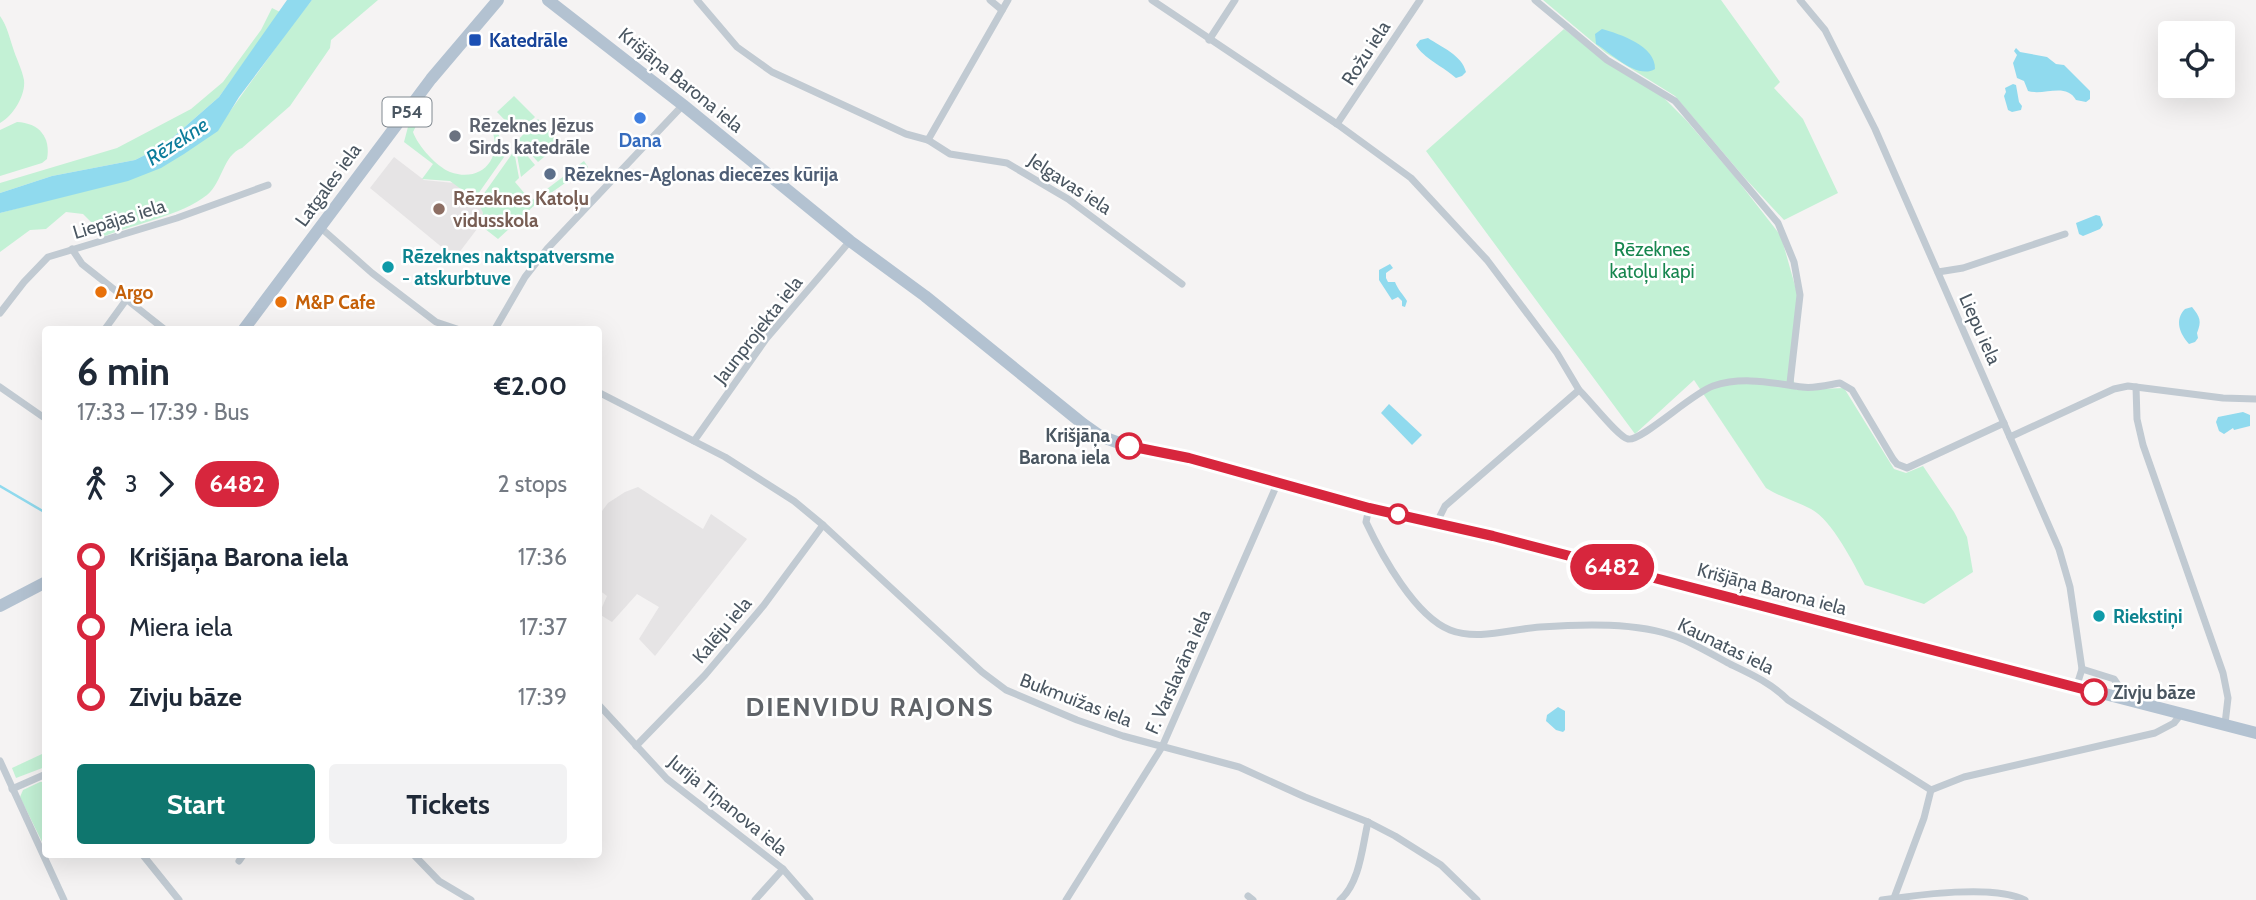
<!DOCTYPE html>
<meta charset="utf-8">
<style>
body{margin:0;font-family:Cabin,sans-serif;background:#f2f2f3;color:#1f2937;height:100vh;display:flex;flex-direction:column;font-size:26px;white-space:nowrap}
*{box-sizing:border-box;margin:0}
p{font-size:23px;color:#747a83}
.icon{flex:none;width:38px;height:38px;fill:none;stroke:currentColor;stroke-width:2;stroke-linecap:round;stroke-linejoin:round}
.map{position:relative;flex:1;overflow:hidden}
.side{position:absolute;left:42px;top:326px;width:560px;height:532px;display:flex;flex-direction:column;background:#fff;border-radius:7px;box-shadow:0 7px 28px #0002}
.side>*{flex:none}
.badge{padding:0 14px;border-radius:23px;font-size:24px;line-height:46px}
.controls{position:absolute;left:2158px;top:21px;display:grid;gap:14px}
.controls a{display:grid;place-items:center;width:77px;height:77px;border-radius:7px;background:#fff;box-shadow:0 7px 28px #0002;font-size:35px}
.map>.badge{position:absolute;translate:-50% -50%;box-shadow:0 0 0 4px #fff}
.legs{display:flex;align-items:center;gap:10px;height:77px;padding:0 35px;font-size:23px}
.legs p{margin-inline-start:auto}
.summary{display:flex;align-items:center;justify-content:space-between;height:119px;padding:0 35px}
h1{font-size:38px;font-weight:700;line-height:52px}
.button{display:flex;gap:14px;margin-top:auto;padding:14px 35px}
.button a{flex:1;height:80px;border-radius:7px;background:#0f766e;color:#fff;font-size:28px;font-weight:700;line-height:80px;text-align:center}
.button a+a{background:#f2f2f3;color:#1f2937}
ul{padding:0 35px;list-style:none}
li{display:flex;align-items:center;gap:24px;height:70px;font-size:26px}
li i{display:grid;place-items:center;width:10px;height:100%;margin:0 9px;background:currentColor}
li i::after{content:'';width:18px;height:18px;margin:-9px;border:5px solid;border-radius:50%;background:#fff}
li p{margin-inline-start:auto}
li:first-child i{background:linear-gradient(#0000 50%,currentColor 0)}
li:last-child i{background:linear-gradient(currentColor 50%,#0000 0)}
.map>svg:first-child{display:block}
.education{fill:#e6e4e5}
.green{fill:#c3f1d5}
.water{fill:#90daee}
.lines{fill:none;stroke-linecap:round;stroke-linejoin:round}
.stream{stroke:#90daee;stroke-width:2.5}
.street{stroke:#c1cad2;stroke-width:7}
.primary{stroke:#b3c2d1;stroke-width:12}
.line-1-casing{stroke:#fff;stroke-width:16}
.line-1{stroke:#d7263d;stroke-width:10}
.transit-dot{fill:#1a4fb4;stroke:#fff;stroke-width:2.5}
.shop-dot{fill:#3f7fe0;stroke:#fff;stroke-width:2.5}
.worship-dot{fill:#6b7280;stroke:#fff;stroke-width:2.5}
.service-dot{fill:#5c6f8a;stroke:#fff;stroke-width:2.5}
.education-dot{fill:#8d6e63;stroke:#fff;stroke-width:2.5}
.culture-dot{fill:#0f9aa8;stroke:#fff;stroke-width:2.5}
.food-dot{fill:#e8710a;stroke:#fff;stroke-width:2.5}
.stop-1-dot{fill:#fff;stroke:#d7263d;stroke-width:3.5}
.labels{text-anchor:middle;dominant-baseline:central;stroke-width:5;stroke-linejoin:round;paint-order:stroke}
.shield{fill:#fff;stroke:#808990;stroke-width:2}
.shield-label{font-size:18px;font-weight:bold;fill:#4a5661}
.transit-label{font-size:19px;font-weight:bold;fill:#164399;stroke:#fff;text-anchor:start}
.street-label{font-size:19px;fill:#4a5661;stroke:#fff}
.worship-label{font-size:19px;font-weight:bold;fill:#5b616d;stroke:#fff;text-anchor:start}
.shop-label{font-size:19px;font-weight:bold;fill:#366cbe;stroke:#fff}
.service-label{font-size:19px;font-weight:bold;fill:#4e5e75;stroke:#fff;text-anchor:start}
.education-label{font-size:19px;font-weight:bold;fill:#785e54;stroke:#fff;text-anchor:start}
.park-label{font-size:19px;fill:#17864f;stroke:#fff}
.culture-label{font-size:19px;font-weight:bold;fill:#0d838f;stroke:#fff;text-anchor:start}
.food-label{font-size:19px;font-weight:bold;fill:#c56008;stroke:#fff;text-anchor:start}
.stop-label{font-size:19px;font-weight:bold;fill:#4a5661;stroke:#fff;text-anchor:end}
.water-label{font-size:21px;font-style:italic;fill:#0c7c9b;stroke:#fff}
.district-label{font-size:26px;font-weight:bold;letter-spacing:2px;fill:#5f6368;stroke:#fff}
</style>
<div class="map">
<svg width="2256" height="900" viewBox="0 0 2256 900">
<rect width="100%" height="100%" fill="#f5f3f3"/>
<g class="education">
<path d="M394,157l30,23 30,3 26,21 3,9 -3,12 -25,33 -85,-70z"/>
<path d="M638,487l65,42 8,-15 36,25 -92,117 -16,-17 20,-32 -22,-13 -25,28 -13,-8 8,-18 -8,-6v-75l9,-12 17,-11z"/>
</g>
<g class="green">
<path d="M312,0h66l-47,40 -1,8 -40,58 -48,42c-19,7 -20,35 -35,47 -25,20 -72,29 -102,41l-22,-22 -17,-2 -20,17 -16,1 -30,22v-39l62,-17 156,-68 74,-103z"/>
<path d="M1543,0h178l59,82 -6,6 29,31 35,74 -54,27 -41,-44 -68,-80 -69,-43z"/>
<path d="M272,8l8,4 -61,85 -56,49 -28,14 -83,16 -52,17v-10l117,-35 74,-39 32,-27 38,-52z"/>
<path d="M0,16c7,10 9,20 13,32 3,10 9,21 11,32 2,15 -11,36 -24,43z"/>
<path d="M1564,29l54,41 40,22 28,28 49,57 46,59 18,64 -8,68 5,22 48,-2 50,81 12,4 17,-7 31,46 13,25 6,35 -49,32 -59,-19c-11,-21 -33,-65 -54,-76 -15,-8 -31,-12 -45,-21l-72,-108 -59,54 -209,-283z"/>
<path d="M514,96l21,21 -17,17 -21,-22z"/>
<path d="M416,113l4,5 -7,14c5,14 23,34 37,40 30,11 53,-12 42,-42l3,-3 7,15 5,2 2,6 -31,44 -9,1 -19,-14 -28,-2 11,-15 -29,-22 5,-19z"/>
<path d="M538,119l23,24 -23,19 -20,-22z"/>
<path d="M17,122c22,1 34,15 30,37l-5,4 -42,13v-46z"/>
<path d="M516,142l19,23 -14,12 -6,-33z"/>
<path d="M514,151l5,27 -4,4 16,19 53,-40 4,6 -50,35 -40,37 -18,-14 3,-12 -5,-11z"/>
<path d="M42,754l3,1v12l-29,11 -4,-10z"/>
<path d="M40,782h5v66l-25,-51 3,-7z"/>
</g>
<g class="water">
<path d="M287,0h25l-73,97 -21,34 -34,23 -23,14 -33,13 -128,32v-20l52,-17 83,-16 28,-14 56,-49z"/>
<path d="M1602,29c18,5 54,17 53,40 -18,11 -44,-16 -59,-25l-1,-10z"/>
<path d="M1428,38c13,9 34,17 38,34l-4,4 -6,2c-12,-11 -33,-20 -40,-33l4,-5z"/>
<path d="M2016,48l4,4 27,5 9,7 8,1 26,26v8l-4,3 -10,-2c-10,-18 -32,-4 -48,-9l-4,-10 -7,-3 -4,-15 4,-8 -3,-4z"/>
<path d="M2013,84l3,1 3,17 3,4 -1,4 -9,2 -4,-2 -4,-14 2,-4 -1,-4z"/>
<path d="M2096,215l4,1 3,9 -3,4 -17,7 -4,-2 -3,-11z"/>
<path d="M1390,264l3,4 -7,5v5l2,4h7c3,8 8,12 12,19l-2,6 -3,-1v-5l-4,-4 -6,3 -13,-20v-10z"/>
<path d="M2192,307c8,10 10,14 5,26l1,5 -3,4 -6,2c-9,-10 -15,-24 -4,-35z"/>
<path d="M1389,404l33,31 -10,10 -31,-32z"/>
<path d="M2243,412l7,3v11l-16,4 -1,-2 -9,6 -5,-3 -3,-9 2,-5z"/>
<path d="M1558,707l7,4v19l-2,2 -7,-2 -10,-9 1,-6z"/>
</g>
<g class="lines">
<path class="stream" d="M0,486l46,27"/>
<g class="street">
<path d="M697,0l40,47 35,25 134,62 22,6 80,-140"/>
<path d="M990,0l12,10"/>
<path d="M1152,0l185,124 74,54 76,82 70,93 22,37 -134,116 -8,16"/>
<path d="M1535,0l72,60 68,41 103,122 16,39 6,33 -10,88"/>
<path d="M1800,0l25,30 50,99 184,420 11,38 12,82 -6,19"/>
<path d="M1209,40l26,-40"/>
<path d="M1337,124l83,-124"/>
<path d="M928,140l22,14 57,9 61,36 114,85"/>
<path d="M321,228l51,45 64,49 21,7"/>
<path d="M72,249l10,15 82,65"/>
<path d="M1938,272l25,-4 102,-34"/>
<path d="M0,313l24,-31 24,-25 129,-39 91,-33"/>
<path d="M105,329l21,-29"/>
<path d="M495,329l30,-52 22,-28 136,-144"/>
<path d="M0,387l46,32"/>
<path d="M2136,387l1,32 6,26 80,228 5,25 -3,26"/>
<path d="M1579,390c10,9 39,47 49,49 13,3 64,-46 85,-53 30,-10 59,-3 89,1 12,2 26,-2 38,-4l12,7 41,69 4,5 10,4 97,-45"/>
<path d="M598,392l127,65 69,44 29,24 159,147 24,18 71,30 46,16 116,31 66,30 63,25 27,14 46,29 36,35"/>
<path d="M2010,437l104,-48 14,-3 95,12 33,1"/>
<path d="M694,441l72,-102 84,-98"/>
<path d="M1369,508l-3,14c16,34 49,94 84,108 28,11 61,-1 90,-3 42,-3 97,-5 137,10 18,7 36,18 53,27 21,10 41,19 58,36l143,90 33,-13 191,-44 19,-10 7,-9"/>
<path d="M2082,669l32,10 4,6 -2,12"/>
<path d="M598,704l69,75 116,90 27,31"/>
<path d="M636,746l69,-71 59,-70 59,-80"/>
<path d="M0,761l64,139"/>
<path d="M12,789l34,-15"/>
<path d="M142,854l37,46"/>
<path d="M413,854l26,27 32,19"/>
<path d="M239,861l5,-7"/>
<path d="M1248,896l5,4"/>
<path d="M1894,898l30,-80 7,-28"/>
<path d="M755,900l28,-31"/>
<path d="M1066,900l96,-153 116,-265"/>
<path d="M1340,900c20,-18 22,-52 28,-78"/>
<path d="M1882,900c35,-5 112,-16 143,0"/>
</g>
<g class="primary">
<path d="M548,0l135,105 167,136 75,55 158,128 17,12 22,8 67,14 180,50 124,28 763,197"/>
<path d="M244,329l187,-250 67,-79"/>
<path d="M0,606l46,-24"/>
</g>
</g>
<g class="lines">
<defs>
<path id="line-1" d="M1129,446l60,12 180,50 124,28 601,156"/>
</defs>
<use href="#line-1" class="line-1-casing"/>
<use href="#line-1" class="line-1"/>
</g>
<rect class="transit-dot" x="468" y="33" width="14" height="14" rx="3.5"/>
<circle class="shop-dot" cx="640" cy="118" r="7"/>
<circle class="worship-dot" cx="455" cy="136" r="7"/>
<circle class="service-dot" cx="550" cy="174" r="7"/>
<circle class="education-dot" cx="439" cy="209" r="7"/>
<g class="culture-dot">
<circle cx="388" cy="267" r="7"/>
<circle cx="2099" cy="616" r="7"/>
</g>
<g class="food-dot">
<circle cx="101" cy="292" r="7"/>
<circle cx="281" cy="302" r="7"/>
</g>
<g class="stop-1-dot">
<circle cx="1129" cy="446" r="12"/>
<circle cx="1398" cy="514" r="9"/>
<circle cx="2094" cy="692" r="12"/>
</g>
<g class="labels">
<rect class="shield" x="382.5" y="97.5" width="49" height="29" rx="5"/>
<g class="shield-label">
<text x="407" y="112">P54</text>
</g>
<g class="transit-label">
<text x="489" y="40">Katedrāle</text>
</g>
<g class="street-label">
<text transform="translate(1366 53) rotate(-57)">Rožu iela</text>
<text transform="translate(681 80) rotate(39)">Krišjāņa Barona iela</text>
<text transform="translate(1070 184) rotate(33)">Jelgavas iela</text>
<text transform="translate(328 185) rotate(-54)">Latgales iela</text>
<text transform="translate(119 219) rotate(-17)">Liepājas iela</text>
<text transform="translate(1980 329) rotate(66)">Liepu iela</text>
<text transform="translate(758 330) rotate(-52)">Jaunprojekta iela</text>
<text transform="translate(1772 589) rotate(15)">Krišjāņa Barona iela</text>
<text transform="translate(722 630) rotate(-50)">Kalēju iela</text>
<text transform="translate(1726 646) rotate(26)">Kaunatas iela</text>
<text transform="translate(1178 672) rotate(-66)">F. Varslavāna iela</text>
<text transform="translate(1076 700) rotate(21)">Bukmuižas iela</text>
<text transform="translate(728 805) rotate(39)">Jurija Tiņanova iela</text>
</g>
<g class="worship-label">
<text x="469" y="125">Rēzeknes Jēzus<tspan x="469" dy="22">Sirds katedrāle</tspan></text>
</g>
<g class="shop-label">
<text x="640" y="140">Dana</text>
</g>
<g class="service-label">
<text x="564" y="174">Rēzeknes-Aglonas diecēzes kūrija</text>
</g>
<g class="education-label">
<text x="453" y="198">Rēzeknes Katoļu<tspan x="453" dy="22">vidusskola</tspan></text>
</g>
<g class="park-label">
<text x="1652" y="249">Rēzeknes<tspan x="1652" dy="22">katoļu kapi</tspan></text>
</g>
<g class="culture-label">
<text x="402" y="256">Rēzeknes naktspatversme<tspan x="402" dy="22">- atskurbtuve</tspan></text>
<text x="2113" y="616">Riekstiņi</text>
</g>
<g class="food-label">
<text x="115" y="292">Argo</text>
<text x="295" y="302">M&amp;P Cafe</text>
</g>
<g class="stop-label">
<text x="1110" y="435">Krišjāņa<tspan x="1110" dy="22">Barona iela</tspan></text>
<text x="2113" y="692" text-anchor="start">Zivju bāze</text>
</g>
<g class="water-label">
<text transform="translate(177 141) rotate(-33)">Rēzekne</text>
</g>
<g class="district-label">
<text x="870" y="707">DIENVIDU RAJONS</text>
</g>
</g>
</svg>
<div class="controls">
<a><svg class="icon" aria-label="locate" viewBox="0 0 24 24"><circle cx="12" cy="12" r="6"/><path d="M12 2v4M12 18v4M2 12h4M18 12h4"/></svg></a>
</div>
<b class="badge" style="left:1612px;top:567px;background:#d7263d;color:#fff">6482</b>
<section class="side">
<div class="summary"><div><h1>6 min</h1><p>17:33 – 17:39 · Bus</p></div><b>€2.00</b></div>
<div class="legs"><svg class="icon" aria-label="walk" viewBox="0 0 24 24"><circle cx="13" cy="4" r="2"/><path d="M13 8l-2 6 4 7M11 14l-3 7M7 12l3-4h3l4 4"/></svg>3<svg class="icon" aria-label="forward" viewBox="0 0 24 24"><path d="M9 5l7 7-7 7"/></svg><b class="badge" style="background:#d7263d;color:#fff">6482</b><p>2 stops</p></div>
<ul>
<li><i style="color:#d7263d"></i><b>Krišjāņa Barona iela</b><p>17:36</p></li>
<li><i style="color:#d7263d"></i><span>Miera iela</span><p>17:37</p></li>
<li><i style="color:#d7263d"></i><b>Zivju bāze</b><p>17:39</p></li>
</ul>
<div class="button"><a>Start</a><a>Tickets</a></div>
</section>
</div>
